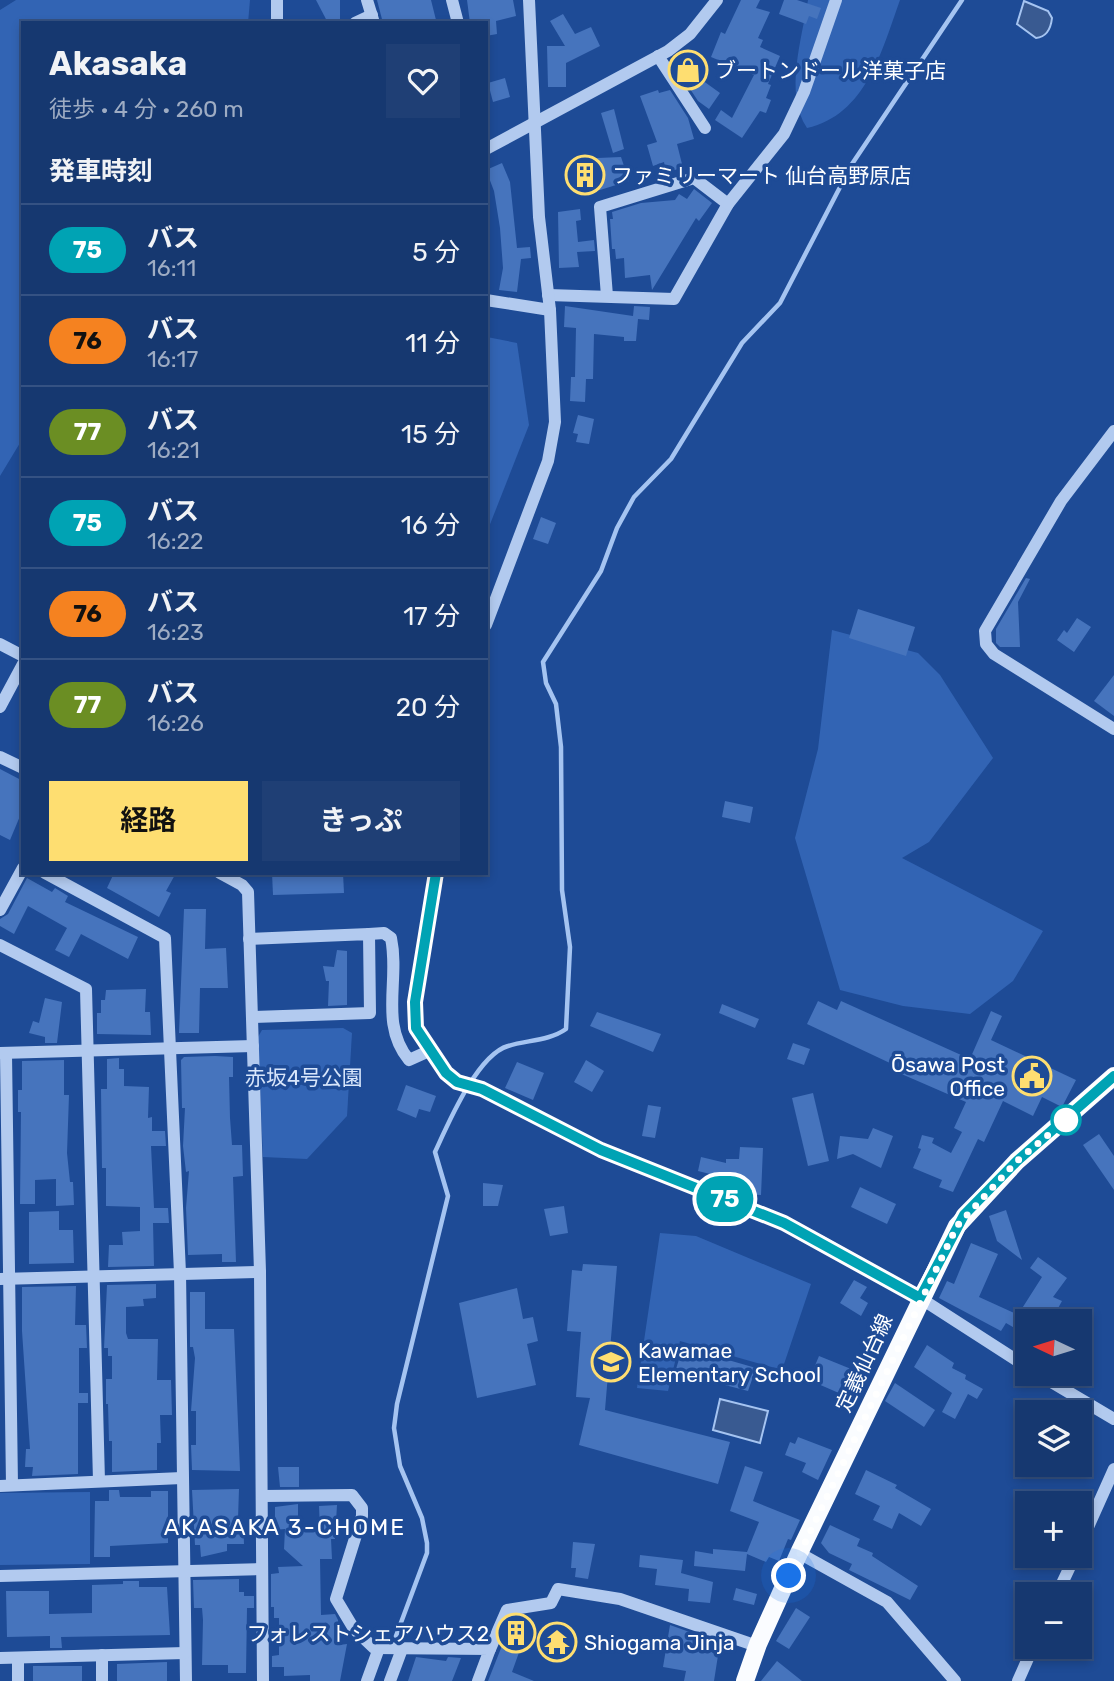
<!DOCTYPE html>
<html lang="ja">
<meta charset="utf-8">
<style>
body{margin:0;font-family:Rubik,"Noto Sans JP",sans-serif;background:#1f3f75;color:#f1f3f6;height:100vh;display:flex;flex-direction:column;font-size:26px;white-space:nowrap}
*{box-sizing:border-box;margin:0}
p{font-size:23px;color:#9eacc3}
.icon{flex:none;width:38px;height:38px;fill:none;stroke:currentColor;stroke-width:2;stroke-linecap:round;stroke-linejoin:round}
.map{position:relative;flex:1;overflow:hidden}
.details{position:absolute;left:21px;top:21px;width:467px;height:854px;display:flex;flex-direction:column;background:#163870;border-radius:0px;box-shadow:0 4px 10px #0003,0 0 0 2px #355283}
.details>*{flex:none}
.badge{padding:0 14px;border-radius:23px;font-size:24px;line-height:46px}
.needle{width:46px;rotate:274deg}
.buttons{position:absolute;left:1015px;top:1309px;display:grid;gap:14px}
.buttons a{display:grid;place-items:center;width:77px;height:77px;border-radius:0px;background:#163870;box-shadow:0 4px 10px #0003,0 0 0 2px #355283;font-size:35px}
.you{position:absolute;width:35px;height:35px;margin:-18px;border:5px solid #fff;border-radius:50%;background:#1a73e8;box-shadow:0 0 0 10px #1a73e833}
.map>.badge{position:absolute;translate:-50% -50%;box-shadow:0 0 0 4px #fff}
h2{padding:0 28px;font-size:26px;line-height:63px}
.round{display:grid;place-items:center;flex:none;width:74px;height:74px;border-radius:0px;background:#1f3f75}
.head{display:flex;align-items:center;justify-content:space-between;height:119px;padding:0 28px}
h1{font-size:33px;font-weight:700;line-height:52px}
.button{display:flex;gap:14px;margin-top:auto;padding:14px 28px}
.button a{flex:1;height:80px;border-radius:0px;background:#fede71;color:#111;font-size:28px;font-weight:700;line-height:80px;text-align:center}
.button a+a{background:#1f3f75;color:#f1f3f6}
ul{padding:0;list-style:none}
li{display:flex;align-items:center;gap:21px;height:91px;padding:0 28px;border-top:2px solid #355283}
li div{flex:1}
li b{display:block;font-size:26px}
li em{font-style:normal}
li .badge{min-width:77px;font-weight:700;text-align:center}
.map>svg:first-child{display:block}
.green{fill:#3264b4}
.water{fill:#395a91;stroke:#a5c4f1;stroke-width:2}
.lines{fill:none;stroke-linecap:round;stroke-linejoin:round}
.stream{stroke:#a5c4f1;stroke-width:4.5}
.building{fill:#4674bd}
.minor{stroke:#b2caef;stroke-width:12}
.major{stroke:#fafcff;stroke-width:18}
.line-casing{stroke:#fff;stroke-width:16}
.line{stroke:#00a3b4;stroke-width:10}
.walk{stroke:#fff;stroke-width:7;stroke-dasharray:0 12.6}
.stop-dot{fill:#fff;stroke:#00a3b4;stroke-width:3.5}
.labels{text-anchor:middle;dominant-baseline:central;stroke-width:7;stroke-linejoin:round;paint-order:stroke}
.poi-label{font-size:21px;fill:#fff;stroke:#1e4b96;text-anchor:start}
.park-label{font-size:21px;fill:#d8e6fb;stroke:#1e4b96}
.street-label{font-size:21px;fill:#fff;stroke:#1e4b96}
.neighbourhood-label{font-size:23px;letter-spacing:2px;fill:#fff;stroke:#1e4b96}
</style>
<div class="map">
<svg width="1114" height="1681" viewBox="0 0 1114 1681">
<rect width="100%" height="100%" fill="#1e4b96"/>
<g class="green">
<path d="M16,0h234l-2,23h-225v415l-23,38v-466z"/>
<path d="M808,0h92c-18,50 -34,115 -93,128 -23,-35 -5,-89 1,-128z"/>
<path d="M487,337l30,6 12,82 -42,107z"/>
<path d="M832,630l86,23 22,22 53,83 -64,84 -27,16 141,73 -30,50 -43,33 -67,-8 -63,-16 -45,-152 23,-89z"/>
<path d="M343,1028l9,5 -5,83 -40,43 -44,-2 -5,-120 4,-7z"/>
<path d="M660,1233l36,3 115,48 -29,86 -102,-29 -12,50 -31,-3z"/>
<path d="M90,1492v72l-90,1v-72z"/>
</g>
<g class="water">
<path d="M1024,1l24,10 4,7c-1,9 -5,19 -16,20l-19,-14z"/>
<path d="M720,1399l48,12 -8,32 -47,-13z"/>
</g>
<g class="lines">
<path class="stream" d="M396,1636l31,-83v-10l-5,-25 -22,-52 -6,-38 3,-24 51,-208 -13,-44c13,-28 42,-97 73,-106 19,-6 41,-5 58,-17l4,-82 -8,-57 -1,-143 -5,-43 -10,-21 -3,-21 58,-91 16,-43 17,-31 37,-38 71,-116 38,-40 72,-139 110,-164"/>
</g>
<g class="building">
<path d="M316,0h24v21l-12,2z"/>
<path d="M377,0h54l5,20 -53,3z"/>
<path d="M467,0h46l3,16 -20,5 1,13 -11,2v-13h-16z"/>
<path d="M741,0h19l-4,8 14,4 -12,26 5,2 -3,7 20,9 -12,28 3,1 -5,13 5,2 -5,13 -6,-2 -18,27 -27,-18 6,-10 11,8 22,-43 -43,-18 10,-25 4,2z"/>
<path d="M784,0h13l24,8 -4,11 -8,-3 -3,8 -27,-10z"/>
<path d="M563,14l12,20 16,-7 9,19 -34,17v24h-18l-1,-41h18l-15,-25z"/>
<path d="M688,55l13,15 -6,5 25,18 -11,16 -11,-8 -27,-41 7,3z"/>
<path d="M505,78l5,19 -17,5 -5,-19z"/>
<path d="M658,90l1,3 11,-3 18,28 6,21 -17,5 6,24 -17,4 -2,-10 -11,4 -6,-21 10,-3 -17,-46z"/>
<path d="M614,109l10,40 -11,4 -12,-40z"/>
<path d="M621,157l8,24 -29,9 -24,2 -2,-33z"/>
<path d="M502,163l8,19 7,66 13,-1 1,11 -10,1 -4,33 -18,-2 4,-22 -3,-40 -6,-37 -8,-21z"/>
<path d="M694,189l18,14 -13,18 -3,-3 -44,72 -2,-15 -25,3 -1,-20 -8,1 -1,-10h-3l-2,-30h3l-1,-7 29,-9 34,-3 4,-6 8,5z"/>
<path d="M580,209l1,11 -5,1 2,21 16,-2 1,11 -18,1 2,15 -20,1 -1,-56z"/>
<path d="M565,306l68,10 1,-10 16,1 -1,13 -11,-1 -2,22h-12v-4l-30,-3 -1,45h-7l-1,23 -15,-1 1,-24h4l1,-49 -12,-1z"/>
<path d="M578,415l16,4 -5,25 -13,-2 2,-8 -5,-1z"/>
<path d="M541,517l15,6 -8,21 -15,-5z"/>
<path d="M1026,578l4,1 -12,23 2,45h-20l-4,-4v-14z"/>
<path d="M858,609l57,18 -9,29 -57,-18z"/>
<path d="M1077,618l14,9 -17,25 -17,-12 7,-10 3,3z"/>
<path d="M1114,675v41l-20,-15z"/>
<path d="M0,769l23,12v28l-13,31 -10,-5z"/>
<path d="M725,801l28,6 -3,16 -28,-6z"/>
<path d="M114,873h62l-10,18 5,2 -12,24 -52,-29z"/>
<path d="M272,873h71l1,20 -71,2z"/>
<path d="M27,878l25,14 3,-4 13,8 -3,6 73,35 -10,22 -47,-25 -12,23 -14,-7 12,-22 -39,-22 -14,28 -14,-8v-7l8,-5z"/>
<path d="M184,909h22l-1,40 21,-1 2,40h-28l-1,45h-20z"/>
<path d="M337,950l10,1v54l-19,1 1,-25h-3l-3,-15 11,1z"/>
<path d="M146,989l-1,23h5l1,23 -54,-1v-21h4v-13h4l1,-10z"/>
<path d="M45,998l17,4 -5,41h-12v-6l-16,-4 4,-12 6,2z"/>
<path d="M818,1001l19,9 4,-9 129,58 21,-48 11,5 -11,24 85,40 -14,27 -20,-10 -9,19 -30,-15 -19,41 -6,-3 -25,53 -14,-5 3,-7 -29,-12 8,-19 -3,-1 4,-13 12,3 -2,5 19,10 11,-21 -8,-4 12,-26 -76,-33 2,-5 -85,-40z"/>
<path d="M722,1004l37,15 -4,9 -36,-15z"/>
<path d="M597,1012l64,22 -8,18 -63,-26z"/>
<path d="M793,1043l17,6 -6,16 -17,-6z"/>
<path d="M215,1056l18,1v20h-4l1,41 2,27h10l1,31 -10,1 3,85h-14v-8l-34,1 -2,-47 3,-37 -3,1 -3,-26 2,-38h-3l-1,-48 3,-3z"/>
<path d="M119,1058v11h5v17l25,1 -1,31 4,-1v14h13l1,15h-15l3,62h14l1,15h-16l1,43 -46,1 1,-22h14l-1,-13 18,-1v-24l-34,-1v-38h-4l-1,-79h6v-30z"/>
<path d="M64,1060v35h5l-2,58 3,29h3l1,23 -18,1v-27l-21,1v24h-15l1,-92h-3v-22h4v-29z"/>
<path d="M586,1060l18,11 -12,21 -18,-10z"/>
<path d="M517,1062l27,11 -11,27 -28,-12z"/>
<path d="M406,1085l30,11 -6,16 -11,-3 -3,9 -19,-8z"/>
<path d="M813,1093l16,68 -21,5 -16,-68z"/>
<path d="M648,1105l13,2 -6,31 -13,-2z"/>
<path d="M873,1128l20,8 -12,32 -28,-14 -16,5 3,-23 28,3z"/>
<path d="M1099,1134l15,22v34l-31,-45z"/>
<path d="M740,1147l23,1 -2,47 -20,-1 1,-12 -44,-11 3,-14 25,6v-4h13z"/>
<path d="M483,1183l20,2 -5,21h-15z"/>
<path d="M860,1187l36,17 -9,20 -36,-17z"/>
<path d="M564,1206l4,27 -18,3 -6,-27z"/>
<path d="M1006,1210l16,50 -25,-19 -8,-25z"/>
<path d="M59,1211v19h14l1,33 -45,1v-52z"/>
<path d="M971,1243l27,11 -19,43 46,21 -7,12 -12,-7 -5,8 -62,-33 8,-17 7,3z"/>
<path d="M1038,1257l29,21 -14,19 9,4 -11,20h-9l-21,-11 21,-33 -12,-9z"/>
<path d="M583,1264l34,2 -12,144 125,32 -12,42 -139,-39 11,-47 -14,-1 5,-65 -14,-1 5,-61 10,1z"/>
<path d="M854,1280l13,7 -7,11 8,5 -7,13 -21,-13z"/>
<path d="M156,1284v14l-13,1 1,7 -18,1v26l2,6h30l-1,41h14l1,35h-12l1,28h-4v27l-45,2v-31h-3l-1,-37h-2v-25h6v-23h-4v-8h-4l3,-63z"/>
<path d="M76,1286l-1,39h11l1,23h-8v45h9v10h-10v71l-46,2 1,-9h-8l1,-18h4l-8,-118v-44z"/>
<path d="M517,1288l6,31 10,-2 5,24 -11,3 9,41 -59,13 -18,-95z"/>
<path d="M190,1292h15v37h29l6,142 -48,-1 -1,-25h5v-34h-5l4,-53 -2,-11h-3z"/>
<path d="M927,1345l27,18 -2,5 14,7 -1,4 18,10 -6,10 -9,-5 -13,25 -13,-7 10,-19 -38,-26z"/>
<path d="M683,1347l73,21 -8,23 -73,-19z"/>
<path d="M819,1356l42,17 -8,22 -5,2 -39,-17z"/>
<path d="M895,1383l40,27 -11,17 -39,-26z"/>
<path d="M798,1437l34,13 -14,30 -16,-8 4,-9 -21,-8 5,-13 5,2z"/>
<path d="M745,1466l18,6 -10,29 47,19 -9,20 -3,-1 -9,22 -10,-4 -3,5 -19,-8 -2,17 -51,-5 1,-15 18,3v-5l34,3 12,-30 -29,-11z"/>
<path d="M278,1467h21v20h-19z"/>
<path d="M866,1470l31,15 -2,3 36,21 -10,17 -22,-13 -7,16 -19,-9 7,-14 -25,-12z"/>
<path d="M239,1489l-1,30h5l1,25h-17v7l-26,6 -1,-12h-5l-3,-55z"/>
<path d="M109,1490h10l1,7h31v-6h17v52l-58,3v11h-16l1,-56h14z"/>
<path d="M298,1504v26h22l-1,-24 18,-1 -2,34h-4l1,20h-12l1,56 14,-1 3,6 1,25 8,-1 -7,37h-30v-6l-26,1v-9h-12v-11l7,-1v-37h-5v-11h-3v-33l8,-1 -1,-6 25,-1 -19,-17 1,-20 -10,1v-23z"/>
<path d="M830,1525l30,14 -3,7 16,7 -1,3 46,30 -8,14 -61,-30 3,-6 -23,-11 -8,-10z"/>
<path d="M573,1542l22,2 -7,35 -13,-2 1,-9h-5z"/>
<path d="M640,1555l43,5 -2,13 32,9 -3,21 -22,-2 1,-12 -34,-4 2,-16 -18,-2z"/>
<path d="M239,1579v13h5v4h10v12h-7l-1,65h-18v-8h-26l1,-45 -1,-12h-8l-1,-28z"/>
<path d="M123,1581h16v6h28l3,48 -109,2 1,11h-12v-12l-43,1 -1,-46h43v23l43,-1v-28l31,-1z"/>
<path d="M736,1588l21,6 -3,11 -21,-5z"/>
<path d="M796,1608l14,9 -21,32 -13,-8z"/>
<path d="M524,1616l7,3 -19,53 22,9h-46l25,-63z"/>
<path d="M670,1625l28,10 -2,11 23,3 -5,32h-30l2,-10 -23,-4z"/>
<path d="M416,1657l30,4 2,-4 13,1 -9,23h-44z"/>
<path d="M777,1661l25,20h-41z"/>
<path d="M167,1662v19h-50v-17z"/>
<rect x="33" y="1666" width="49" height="15"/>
</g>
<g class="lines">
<g class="minor">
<path d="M367,0l7,23"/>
<path d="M452,0l6,23"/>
<path d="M277,23v-23"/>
<path d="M355,23l17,-8"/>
<path d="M658,56l47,72"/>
<path d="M486,149l182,-98 22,-17 27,-34"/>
<path d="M548,295l126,4 54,-95 56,-70 20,-42 32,-92"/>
<path d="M607,296l-7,-89 94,-29 34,26"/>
<path d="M486,300l64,10"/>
<path d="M1114,431l-53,70 -76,130 1,13 8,10 120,75"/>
<path d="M486,625l62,-164 7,-39 -5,-112 -11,-93 -10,-217"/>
<path d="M0,644l23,12"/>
<path d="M0,707l23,-43"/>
<path d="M0,757l23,11"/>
<path d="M45,873l120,65 15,335 6,408"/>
<path d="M220,873l22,12 6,7 12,380 3,409"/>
<path d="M436,873l-21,129 2,26 29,45 11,9 26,7 101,53 200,81 36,18 100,57 107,69"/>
<path d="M0,910l23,-42"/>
<path d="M369,934l15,-1 7,5c9,43 -12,85 18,122l20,-9"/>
<path d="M249,939l120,-5 1,79 -118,4"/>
<path d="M0,945l86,44 13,492"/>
<path d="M0,1053l253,-7"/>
<path d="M6,1054l6,431"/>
<path d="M0,1279l260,-7"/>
<path d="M1038,1374l76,45"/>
<path d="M0,1486l182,-8"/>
<path d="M263,1496l89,-1 10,13v8l-26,83 18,30 20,19 116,1 -12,32"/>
<path d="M1080,1545l34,-76"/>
<path d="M799,1553l88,49 68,79"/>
<path d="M0,1576l262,-7"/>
<path d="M1057,1594l18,-38"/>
<path d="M490,1649l17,-39 44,-7 7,-14 62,10 137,47"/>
<path d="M102,1655v26"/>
<path d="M0,1658l185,-5"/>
<path d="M18,1681v-23"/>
<path d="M367,1681l12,-33"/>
<path d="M390,1681l12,-32"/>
<path d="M1018,1681l15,-34"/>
</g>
<path class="major" d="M745,1681l13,-37 41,-91 158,-327 60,-65 97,-85"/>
</g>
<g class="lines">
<defs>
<path id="line" d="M436,873l-21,129 1,26 30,45 11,9 25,7 119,61 183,73 136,75 44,-83 53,-54 97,-85"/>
</defs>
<use href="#line" class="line-casing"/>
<use href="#line" class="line"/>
<path class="walk" d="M789,1576l168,-350 60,-65 49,-41"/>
</g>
<defs>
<symbol id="shop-ring" viewBox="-11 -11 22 22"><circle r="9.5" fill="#1e4b96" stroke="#fede71" stroke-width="1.5"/><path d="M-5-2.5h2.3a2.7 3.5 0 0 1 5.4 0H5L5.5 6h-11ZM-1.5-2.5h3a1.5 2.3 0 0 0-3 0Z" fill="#fede71"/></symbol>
<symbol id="building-ring" viewBox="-11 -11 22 22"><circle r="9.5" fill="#1e4b96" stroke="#fede71" stroke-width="1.5"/><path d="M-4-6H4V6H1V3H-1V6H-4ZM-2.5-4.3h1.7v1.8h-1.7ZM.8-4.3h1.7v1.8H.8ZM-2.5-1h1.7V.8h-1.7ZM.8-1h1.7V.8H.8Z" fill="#fede71"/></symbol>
<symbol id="civic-ring" viewBox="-11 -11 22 22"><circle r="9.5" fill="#1e4b96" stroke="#fede71" stroke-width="1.5"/><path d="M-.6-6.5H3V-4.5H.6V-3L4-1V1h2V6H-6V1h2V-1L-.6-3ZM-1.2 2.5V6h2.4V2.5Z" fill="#fede71"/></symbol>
<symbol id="school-ring" viewBox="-11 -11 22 22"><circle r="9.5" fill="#1e4b96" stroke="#fede71" stroke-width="1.5"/><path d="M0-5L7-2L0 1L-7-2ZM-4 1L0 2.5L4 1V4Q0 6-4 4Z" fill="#fede71"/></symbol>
<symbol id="temple-ring" viewBox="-11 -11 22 22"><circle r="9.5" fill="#1e4b96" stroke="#fede71" stroke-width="1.5"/><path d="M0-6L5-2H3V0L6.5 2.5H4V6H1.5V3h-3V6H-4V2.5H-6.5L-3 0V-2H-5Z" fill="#fede71"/></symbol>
</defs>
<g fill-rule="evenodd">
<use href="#shop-ring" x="666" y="48" width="44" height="44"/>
<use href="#building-ring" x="563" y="153" width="44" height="44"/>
<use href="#civic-ring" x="1010" y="1054" width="44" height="44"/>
<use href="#school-ring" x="589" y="1340" width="44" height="44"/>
<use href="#building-ring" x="494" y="1611" width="44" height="44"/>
<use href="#temple-ring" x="535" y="1620" width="44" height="44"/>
</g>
<circle class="stop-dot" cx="1066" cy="1120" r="14"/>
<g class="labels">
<g class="poi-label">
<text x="715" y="70">ブートンドール洋菓子店</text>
<text x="612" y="175">ファミリーマート 仙台高野原店</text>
<text x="1005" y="1064" text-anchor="end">Ōsawa Post<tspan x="1005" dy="24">Office</tspan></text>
<text x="638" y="1350">Kawamae<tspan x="638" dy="24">Elementary School</tspan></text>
<text x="489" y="1633" text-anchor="end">フォレストシェアハウス2</text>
<text x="584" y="1642">Shiogama Jinja</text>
</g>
<g class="park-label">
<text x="304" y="1077">赤坂4号公園</text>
</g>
<g class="street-label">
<text transform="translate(864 1363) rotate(-65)">定義仙台線</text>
</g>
<g class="neighbourhood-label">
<text x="285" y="1527">AKASAKA 3-CHOME</text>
</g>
</g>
</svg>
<div class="buttons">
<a><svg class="needle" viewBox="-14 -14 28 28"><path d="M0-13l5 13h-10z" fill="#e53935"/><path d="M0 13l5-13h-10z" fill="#9eacc3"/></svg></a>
<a><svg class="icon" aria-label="layers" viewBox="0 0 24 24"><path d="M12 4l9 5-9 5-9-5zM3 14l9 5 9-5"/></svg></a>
<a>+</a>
<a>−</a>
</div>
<div class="you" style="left:789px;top:1576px"></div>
<b class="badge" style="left:725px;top:1199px;background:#00a3b4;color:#fff">75</b>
<section class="details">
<div class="head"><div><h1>Akasaka</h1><p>徒歩 · 4 分 · 260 m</p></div><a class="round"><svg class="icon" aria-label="heart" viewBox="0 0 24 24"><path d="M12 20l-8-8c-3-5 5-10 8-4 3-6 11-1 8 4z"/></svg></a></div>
<h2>発車時刻</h2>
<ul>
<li><span class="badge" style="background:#00a3b4;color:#fff">75</span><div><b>バス</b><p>16:11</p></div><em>5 分</em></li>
<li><span class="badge" style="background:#f58220;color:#111">76</span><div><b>バス</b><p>16:17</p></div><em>11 分</em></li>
<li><span class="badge" style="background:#6b8e23;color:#fff">77</span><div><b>バス</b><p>16:21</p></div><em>15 分</em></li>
<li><span class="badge" style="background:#00a3b4;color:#fff">75</span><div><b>バス</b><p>16:22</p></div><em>16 分</em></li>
<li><span class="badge" style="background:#f58220;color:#111">76</span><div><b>バス</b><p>16:23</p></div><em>17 分</em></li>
<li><span class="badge" style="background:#6b8e23;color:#fff">77</span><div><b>バス</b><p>16:26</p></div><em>20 分</em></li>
</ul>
<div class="button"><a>経路</a><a>きっぷ</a></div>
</section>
</div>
